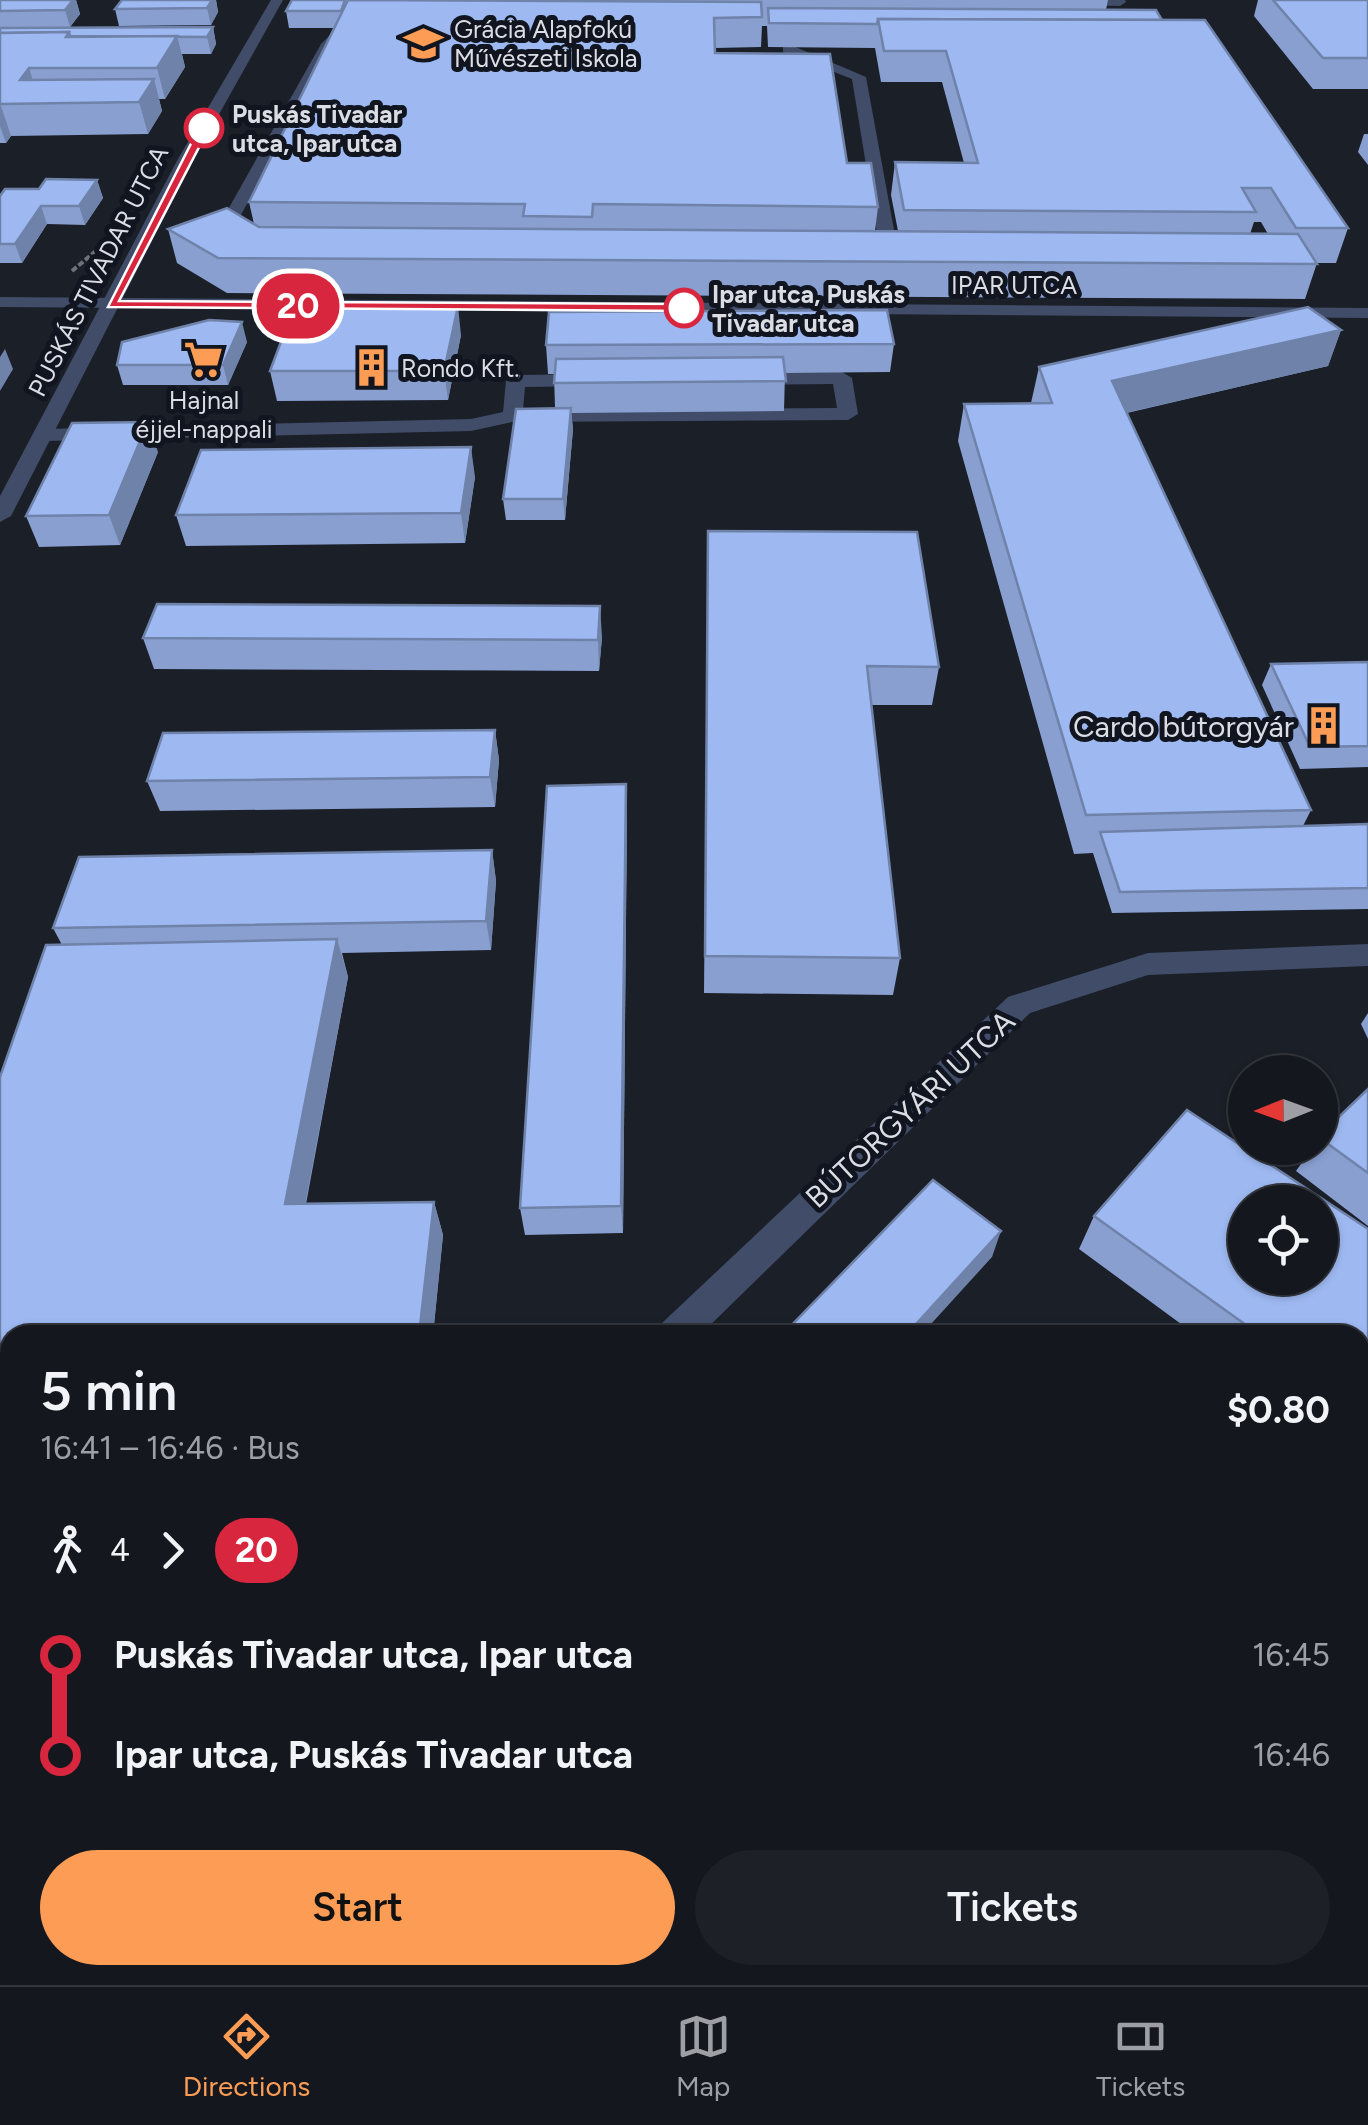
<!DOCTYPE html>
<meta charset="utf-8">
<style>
body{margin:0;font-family:Figtree,sans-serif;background:#1d2027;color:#f1f3f6;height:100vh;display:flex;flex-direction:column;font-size:38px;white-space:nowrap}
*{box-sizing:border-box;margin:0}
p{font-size:32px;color:#9d9fa4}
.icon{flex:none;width:55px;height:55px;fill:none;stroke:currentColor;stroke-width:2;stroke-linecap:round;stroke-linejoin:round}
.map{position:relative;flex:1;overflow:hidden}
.panel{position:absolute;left:0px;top:1325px;width:1370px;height:660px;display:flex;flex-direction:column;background:#14171e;border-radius:30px 30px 0 0;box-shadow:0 2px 8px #0004,0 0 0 2px #33363c}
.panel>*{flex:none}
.badge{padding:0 20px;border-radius:32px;font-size:35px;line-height:65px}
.needle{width:65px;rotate:269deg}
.buttons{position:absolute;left:1228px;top:1055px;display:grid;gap:20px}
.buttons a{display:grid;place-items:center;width:110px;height:110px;border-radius:50%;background:#14171e;box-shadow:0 2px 8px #0004,0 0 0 2px #33363c;font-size:50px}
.map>.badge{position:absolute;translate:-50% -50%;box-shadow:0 0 0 5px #fff}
.legs{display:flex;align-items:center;gap:15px;height:110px;padding:0 40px;font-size:32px}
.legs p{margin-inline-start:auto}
.head{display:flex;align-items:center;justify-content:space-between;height:170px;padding:0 40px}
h1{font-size:55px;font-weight:600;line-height:75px}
.action{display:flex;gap:20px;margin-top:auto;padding:20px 40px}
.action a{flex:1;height:115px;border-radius:60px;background:#fd9d55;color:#111;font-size:40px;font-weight:600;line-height:115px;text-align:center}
.action a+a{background:#1d2027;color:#f1f3f6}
ul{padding:0 40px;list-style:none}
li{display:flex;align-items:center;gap:35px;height:100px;font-size:38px}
li i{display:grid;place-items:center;width:15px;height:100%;margin:0 12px;background:currentColor}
li i::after{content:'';width:25px;height:25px;margin:-12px;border:8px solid;border-radius:50%;background:#14171e}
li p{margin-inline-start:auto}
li:first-child i{background:linear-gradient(#0000 50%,currentColor 0)}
li:last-child i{background:linear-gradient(currentColor 50%,#0000 0)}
.dock{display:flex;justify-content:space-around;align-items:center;height:140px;border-top:2px solid #33363c;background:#14171e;font-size:28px;color:#9d9fa4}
.dock a{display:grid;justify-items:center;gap:5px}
.dock .on{color:#fd9d55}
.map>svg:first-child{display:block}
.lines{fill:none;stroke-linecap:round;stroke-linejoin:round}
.path{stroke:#6d7179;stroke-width:4;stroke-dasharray:6 2.5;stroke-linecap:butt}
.service{fill:#404c68;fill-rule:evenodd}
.minor{fill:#404c68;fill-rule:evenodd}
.tertiary{fill:#404c68;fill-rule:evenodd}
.wall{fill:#889fd0;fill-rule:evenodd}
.shaded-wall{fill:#6f82a9}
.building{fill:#9eb9f2;stroke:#6f82a9;stroke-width:2.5;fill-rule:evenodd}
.line-1{fill:#d7263d;stroke:#fff;stroke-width:2.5}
.stop-1-dot{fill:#fff;stroke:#d7263d;stroke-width:5}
.labels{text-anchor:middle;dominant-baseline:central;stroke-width:10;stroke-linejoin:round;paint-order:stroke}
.far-poi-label{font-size:25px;fill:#dadde4;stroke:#11151f;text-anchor:start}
.far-stop-label{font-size:25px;font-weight:bold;fill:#dadde4;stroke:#11151f;text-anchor:start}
.far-street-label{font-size:25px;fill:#dadde4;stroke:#11151f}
.poi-label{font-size:30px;fill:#dadde4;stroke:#11151f;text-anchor:end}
.street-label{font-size:30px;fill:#dadde4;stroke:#11151f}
</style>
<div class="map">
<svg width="1368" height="1985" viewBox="0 0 1368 1985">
<rect width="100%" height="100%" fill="#1a1f28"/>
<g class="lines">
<path class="path" d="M72,271l25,-21"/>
<g class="service">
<path d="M357,0h12l-10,22 -25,24 -97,176 4,12 11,9 -14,4 -10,-6 -7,-19 100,-178 27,-27z"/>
<path d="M1064,0h61l1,2 -6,4 -50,-1z"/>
<path d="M783,46h10l73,31 33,180 -3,4 -15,-4 -29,-178 -69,-27z"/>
<path d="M842,372l10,6 6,36 -10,6 -336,2 -41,9 -426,10 -10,-6 10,-6 426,-10 32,-7 3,-31 10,-6 78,-1 10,6 -10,6 -69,1 -2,23 314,-2 -4,-24 -88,1 -10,-6 10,-6z"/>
</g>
<g class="minor">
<path d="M271,0h12l-89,159 -183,357 -11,6v-26l178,-337z"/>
<path d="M1368,944v22l-220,9 -118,38 -330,322h-43l5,-12 346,-326 140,-44z"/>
<path d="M10,1954v21h30l-4,10h-36v-27z"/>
</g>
<path class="tertiary" d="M0,297l1368,11v10l-1368,-11z"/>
</g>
<g class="wall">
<path d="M0,0h76l4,14 -10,13h-70z"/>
<path d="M122,0h94l2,12 -7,13 -92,1 -4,-17z"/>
<path d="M292,0h816l-2,10 56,10 186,208 -12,35h-19l-12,36 -1078,-6 -50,-30 -9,-34 86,-5 -5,-22 86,-174h-46l-3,-17zM762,26h5l1,21 107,1 6,34h61l22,81 -69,-1 -4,33 7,36h-23l3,-24 -31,-44 -132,-110v-5l46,-1zM1254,222h7l7,12h-18z"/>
<path d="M1258,0h110v89h-55l-59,-73z"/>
<path d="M213,27l3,17 -5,10h-29l3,13 -20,32h-6l3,12 -14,23 -137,2 -5,7h-6v-115z"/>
<path d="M1364,134h4v31l-10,-13z"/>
<path d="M97,180l6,18 -18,27 -38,-1 -25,39h-22v-67z"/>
<path d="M1341,330l-13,36 -201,47 184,397 -8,16 65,-2v85l-256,4 -19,-60 -19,1 -116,-413 6,-37 67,-1 8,-36z"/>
<path d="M461,335l-13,65 -171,1 -7,-30z"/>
<path d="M247,342l-19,43h-105l-6,-20z"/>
<path d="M894,344l-4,28 -105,1 -1,38 -213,2 2,16 -8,91h-59l-3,-21 52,-91 -1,-34h-6l-2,-29z"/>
<path d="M158,452l-38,93 -81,2 -13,-31z"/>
<path d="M475,477l-10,66 -279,3 -10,-31z"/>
<path d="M708,531l231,136 -7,38h-61l29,253 -7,37 -189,-2z"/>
<path d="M602,637l-3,34 -445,-2 -11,-31z"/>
<path d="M1368,662v105l-68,2 -38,-84 9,-21z"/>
<path d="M495,730l4,30 -4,47 -335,4 -13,-30z"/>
<path d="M626,784l1,31 -4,418 -98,2 -5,-27z"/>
<path d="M492,850l4,31 -5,69 -149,3 6,24 -42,227 128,-2 9,33 -10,100h-423v245h-10v-503l62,-132 -9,-17z"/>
<path d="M1368,1013v26l-7,-15z"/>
<path d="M1368,1089v137l-72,-55 16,-23h8v-13z"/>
<path d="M1094,1216l274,13v756h-355l7,-10h340v-640h-164l-117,-86z"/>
</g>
<g class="shaded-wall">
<path d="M73,0h3l4,14 -10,13 -5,-17z"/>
<path d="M212,0h4l2,12 -7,13 -4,-17z"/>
<path d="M213,27l3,17 -5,10 -4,-17z"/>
<path d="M177,36l8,31 -20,32 -8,-31z"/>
<path d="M29,68l10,32 -19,-20z"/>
<path d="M154,79l8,32 -14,23 -9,-32z"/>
<path d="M0,103l11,33 -5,7 -6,-17z"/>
<path d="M97,180l6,18 -18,27 -6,-19z"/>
<path d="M41,206l6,18 -25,39 -7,-19z"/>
<path d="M458,306l3,29 -13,65 -4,-29z"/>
<path d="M242,322l5,20 -19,43 -5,-20z"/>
<path d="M1341,330l-13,36 -225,52 9,-37z"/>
<path d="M5,349l8,20 -13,22v-34z"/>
<path d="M571,408l2,21 -8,91 -2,-21z"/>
<path d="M148,422l10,30 -38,93 -11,-30z"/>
<path d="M471,447l4,30 -10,66 -4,-30z"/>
<path d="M600,606l2,31 -3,34 -1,-31z"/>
<path d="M495,730l4,30 -4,47 -5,-30z"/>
<path d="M626,784l1,31 -4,418 -2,-27z"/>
<path d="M492,850l4,31 -5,69 -5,-29z"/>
<path d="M337,939l11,38 -49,260 -14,-33z"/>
<path d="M434,1202l9,33 -10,100h-14z"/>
<path d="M1001,1231l-9,26 -71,78h-15z"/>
<path d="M0,1839l10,13v5l-10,10z"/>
</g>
<g class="building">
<path d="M0,0h73l-8,10 -65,1z"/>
<path d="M122,0h90l-5,8 -92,1z"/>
<path d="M292,0h53l-4,11h-55z"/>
<path d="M348,0l413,2 1,15 -48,1 1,35 115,1 17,109h24l7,44 -285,-3 -1,13 -69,-1 2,-12 -276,-2z"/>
<path d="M1273,0h95v58h-45z"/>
<path d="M768,8l388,2 6,10 -284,-1 -1,5 -108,-1z"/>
<path d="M878,19l327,1 143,208h-52l-25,-40h-29l14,24 -352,-2 -9,-48 83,1 -32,-112h-62z"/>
<path d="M213,27l-6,10 -137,-1 -1,-4 -69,1v-5z"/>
<path d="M69,32l-3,5 111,-1 -20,32h-128l-9,12 134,-1 -15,23 -139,2v-71z"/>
<path d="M46,179l51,1 -18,26h-38l-26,38h-15v-48l5,-7h34z"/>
<path d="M227,208l32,19 1039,7 19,30 -1099,-6 -50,-29z"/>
<path d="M458,306l-14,65h-174l24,-64z"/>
<path d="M1308,307l33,23 -229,51 199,429 -225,5 -122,-411 88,-1 -13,-36z"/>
<path d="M887,310l7,34 -348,1 3,-33z"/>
<path d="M209,320l33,2 -19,43h-106l5,-23z"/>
<path d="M783,357l3,24 -232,2 2,-24z"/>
<path d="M571,408l-8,91h-60l13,-90z"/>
<path d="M148,422l-39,93 -83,1 46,-93z"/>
<path d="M471,447l-10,66 -285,2 25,-65z"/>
<path d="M708,531l209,1 22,135 -72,-1 33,292 -195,-2z"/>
<path d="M157,604l443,2 -2,34 -455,-2z"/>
<path d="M1368,662v84l-58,1 -39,-83z"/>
<path d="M495,730l-5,47 -343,4 16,-48z"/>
<path d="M626,784l-5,422 -101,2 27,-422z"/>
<path d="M1368,824v64l-248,4 -20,-60z"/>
<path d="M492,850l-6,71 -433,7 26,-71z"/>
<path d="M337,939l-52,265 149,-2 -15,133h-409v219l-10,1v-478l46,-132z"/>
<path d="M1368,1089v84l-48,-35v-3z"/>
<path d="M1187,1110l181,119v184l-8,-6v-72h-100l-166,-119zM1245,1202h75v76h-75z"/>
<path d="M933,1180l68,51 -95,104h-124z"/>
<path d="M1360,1456l8,5v524h-341l6,-10h327z"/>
<path d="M472,1975h386l-7,10h-371z"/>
</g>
<path class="line-1" d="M200,126l9,2 -90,173 565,3 5,4 -5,3 -576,-4z"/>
<defs>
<symbol id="school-bare" viewBox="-9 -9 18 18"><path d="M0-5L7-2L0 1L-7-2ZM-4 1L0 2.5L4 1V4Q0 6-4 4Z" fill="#fd9d55" stroke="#11151f" stroke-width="2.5" paint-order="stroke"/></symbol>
<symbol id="supermarket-bare" viewBox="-9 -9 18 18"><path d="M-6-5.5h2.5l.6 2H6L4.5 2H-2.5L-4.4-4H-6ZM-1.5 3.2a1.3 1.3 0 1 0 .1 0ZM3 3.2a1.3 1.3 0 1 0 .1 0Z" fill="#fd9d55" stroke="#11151f" stroke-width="2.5" paint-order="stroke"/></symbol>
<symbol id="building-bare" viewBox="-9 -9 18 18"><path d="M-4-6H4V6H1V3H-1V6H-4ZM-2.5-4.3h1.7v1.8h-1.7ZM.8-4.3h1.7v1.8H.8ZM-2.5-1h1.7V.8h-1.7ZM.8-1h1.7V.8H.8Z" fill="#fd9d55" stroke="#11151f" stroke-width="2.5" paint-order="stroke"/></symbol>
</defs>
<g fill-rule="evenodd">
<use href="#school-bare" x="396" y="16" width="55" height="55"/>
<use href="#supermarket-bare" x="176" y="332" width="55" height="55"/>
<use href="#building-bare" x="344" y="340" width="55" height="55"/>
<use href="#building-bare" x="1296" y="698" width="55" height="55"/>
</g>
<g class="stop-1-dot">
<circle cx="204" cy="128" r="18"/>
<circle cx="684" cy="308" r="18"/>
</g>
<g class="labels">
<g class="far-poi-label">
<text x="454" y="29">Grácia Alapfokú<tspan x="454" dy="29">Művészeti Iskola</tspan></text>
<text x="401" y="368">Rondo Kft.</text>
<text x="204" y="400" text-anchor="middle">Hajnal<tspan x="204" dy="29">éjjel-nappali</tspan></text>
</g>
<g class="far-stop-label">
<text x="232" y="114">Puskás Tivadar<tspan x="232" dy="29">utca, Ipar utca</tspan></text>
<text x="712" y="294">Ipar utca, Puskás<tspan x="712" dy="29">Tivadar utca</tspan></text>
</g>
<g class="far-street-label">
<text transform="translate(98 271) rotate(-63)">PUSKÁS TIVADAR UTCA</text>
<text x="1014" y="285">IPAR UTCA</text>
</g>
<g class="poi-label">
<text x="1294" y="726">Cardo bútorgyár</text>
</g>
<g class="street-label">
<text transform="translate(910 1109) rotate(-43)">BÚTORGYÁRI UTCA</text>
</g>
</g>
</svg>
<div class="buttons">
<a><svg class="needle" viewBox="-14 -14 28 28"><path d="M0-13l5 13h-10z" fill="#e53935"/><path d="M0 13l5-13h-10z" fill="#9d9fa4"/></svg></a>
<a><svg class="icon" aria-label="locate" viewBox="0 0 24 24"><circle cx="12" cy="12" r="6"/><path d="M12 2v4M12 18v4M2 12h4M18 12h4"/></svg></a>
</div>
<b class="badge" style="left:298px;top:306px;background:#d7263d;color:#fff">20</b>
<section class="panel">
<div class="head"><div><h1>5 min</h1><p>16:41 – 16:46 · Bus</p></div><b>$0.80</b></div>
<div class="legs"><svg class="icon" aria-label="walk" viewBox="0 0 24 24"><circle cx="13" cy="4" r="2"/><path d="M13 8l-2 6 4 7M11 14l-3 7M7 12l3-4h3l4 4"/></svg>4<svg class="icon" aria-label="forward" viewBox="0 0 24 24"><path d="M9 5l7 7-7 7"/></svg><b class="badge" style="background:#d7263d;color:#fff">20</b></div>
<ul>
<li><i style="color:#d7263d"></i><b>Puskás Tivadar utca, Ipar utca</b><p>16:45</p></li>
<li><i style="color:#d7263d"></i><b>Ipar utca, Puskás Tivadar utca</b><p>16:46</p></li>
</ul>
<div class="action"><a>Start</a><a>Tickets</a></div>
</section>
</div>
<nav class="dock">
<a class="on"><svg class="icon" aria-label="directions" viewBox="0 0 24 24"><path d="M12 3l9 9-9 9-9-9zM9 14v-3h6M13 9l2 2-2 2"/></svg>Directions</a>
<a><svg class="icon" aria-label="map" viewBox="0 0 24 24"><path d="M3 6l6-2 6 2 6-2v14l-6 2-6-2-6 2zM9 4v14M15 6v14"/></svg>Map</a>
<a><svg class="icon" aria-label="tickets" viewBox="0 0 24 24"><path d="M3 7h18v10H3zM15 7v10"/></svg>Tickets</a>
</nav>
